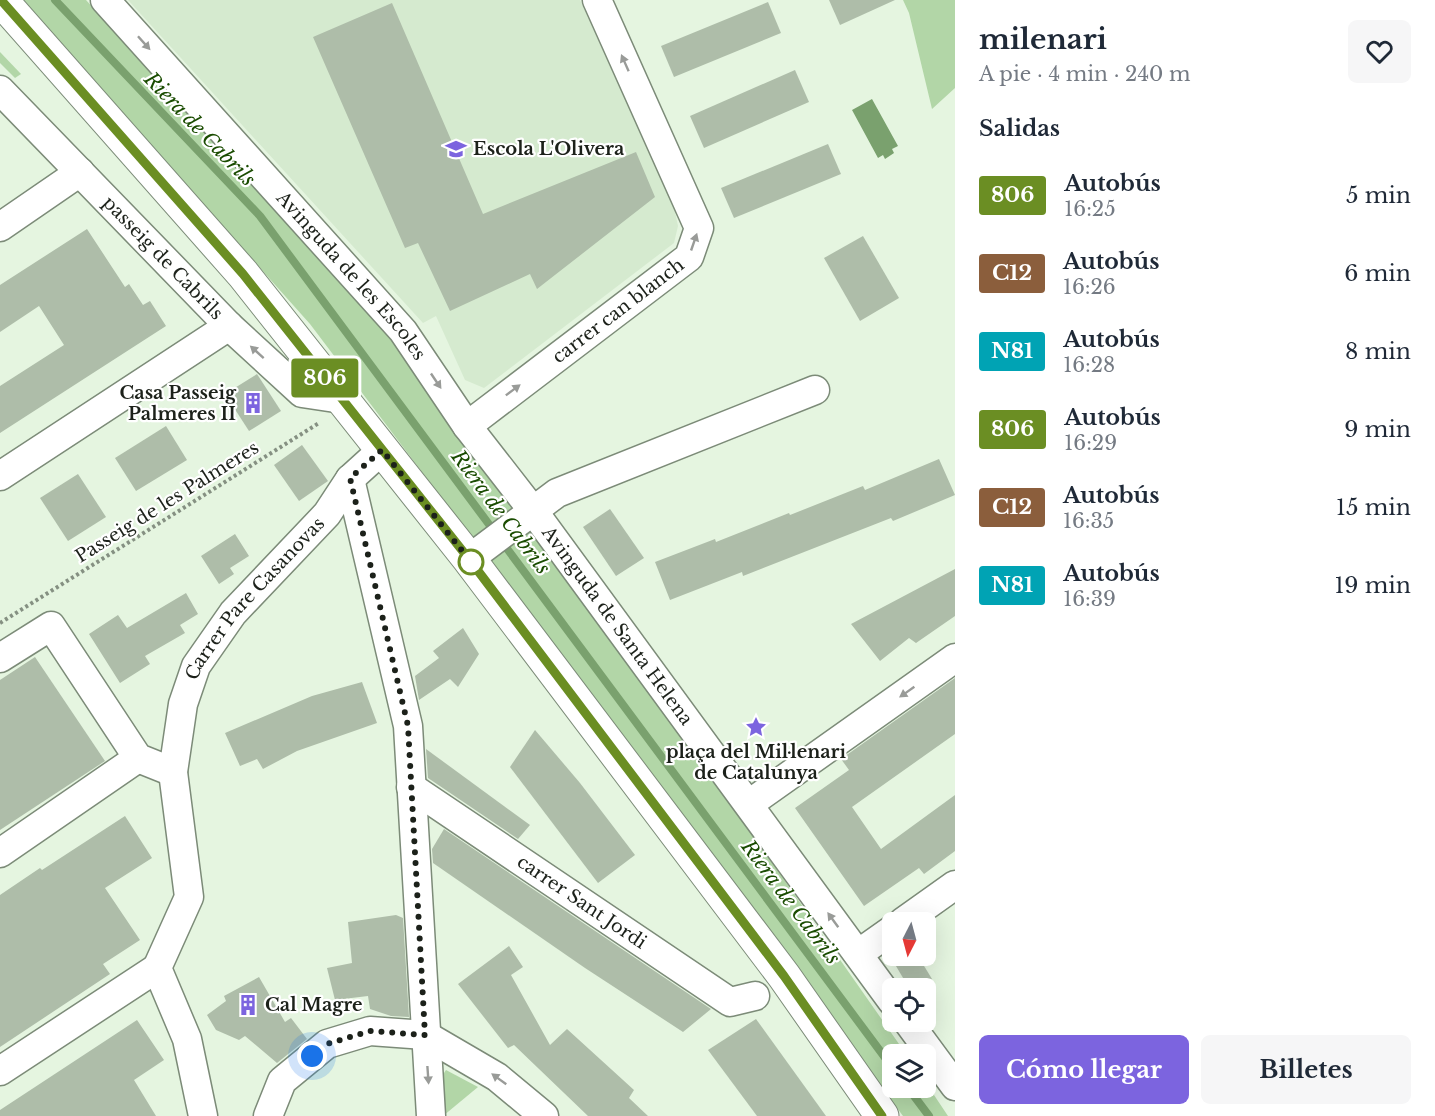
<!DOCTYPE html>
<html lang="es">
<meta charset="utf-8">
<style>
body{margin:0;font-family:"Libre Baskerville",serif;background:#f6f6f7;color:#1f2937;height:100vh;display:flex;flex-direction:column;font-size:22px;white-space:nowrap}
*{box-sizing:border-box;margin:0}
p{font-size:20px;color:#747a83}
.icon{flex:none;width:33px;height:33px;fill:none;stroke:currentColor;stroke-width:2;stroke-linecap:round;stroke-linejoin:round}
.map{position:relative;flex:1;overflow:hidden}
.sheet{display:flex;flex-direction:column;background:#fff;width:480px}
.sheet>*{flex:none}
.badge{padding:0 12px;border-radius:4px;font-size:21px;line-height:39px}
.needle{width:39px;rotate:186deg}
.controls{position:absolute;left:882px;top:912px;display:grid;gap:12px}
.controls a{display:grid;place-items:center;width:54px;height:54px;border-radius:9px;background:#fff;box-shadow:0 6px 24px #0002;font-size:30px}
.you{position:absolute;width:30px;height:30px;margin:-15px;border:4px solid #fff;border-radius:50%;background:#1a73e8;box-shadow:0 0 0 9px #1a73e833}
.map>.badge{position:absolute;translate:-50% -50%;box-shadow:0 0 0 3px #fff}
h2{padding:0 24px;font-size:22px;line-height:54px}
.round{display:grid;place-items:center;flex:none;width:63px;height:63px;border-radius:9px;background:#f6f6f7}
.overview{display:flex;align-items:center;justify-content:space-between;height:102px;padding:0 24px}
h1{font-size:28px;font-weight:700;line-height:45px}
.action{display:flex;gap:12px;margin-top:auto;padding:12px 24px}
.action a{flex:1;height:69px;border-radius:9px;background:#7c64df;color:#fff;font-size:24px;font-weight:700;line-height:69px;text-align:center}
.action a+a{background:#f6f6f7;color:#1f2937}
ul{padding:0;list-style:none}
li{display:flex;align-items:center;gap:18px;height:78px;padding:0 24px}
li div{flex:1}
li b{display:block;font-size:22px}
li em{font-style:normal}
li .badge{min-width:66px;font-weight:700;text-align:center}
main{display:flex;flex:1;min-height:0}
.map>svg:first-child{display:block}
.built{fill:#d5eacf}
.green{fill:#b2d6a7}
.water{fill:#7aa16e}
.lines{fill:none;stroke-linecap:round;stroke-linejoin:round}
.stream{stroke:#7aa16e;stroke-width:8}
.building{fill:#aebda9}
.street-casing{stroke:#7c8b78;stroke-width:31}
.secondary-casing{stroke:#7c8b78;stroke-width:35}
.path{stroke:#859082;stroke-width:4;stroke-dasharray:3 3;stroke-linecap:butt}
.street{stroke:#fff;stroke-width:28}
.secondary{stroke:#fff;stroke-width:33}
.oneway{fill:#999b98}
.line-casing{stroke:#fff;stroke-width:14}
.line{stroke:#6b8e23;stroke-width:9}
.walk{stroke:#1c211a;stroke-width:6;stroke-dasharray:0 10.8}
.stop-dot{fill:#fff;stroke:#6b8e23;stroke-width:3}
.labels{text-anchor:middle;dominant-baseline:central;stroke-width:4.5;stroke-linejoin:round;paint-order:stroke}
.poi-label{font-size:18px;font-weight:bold;fill:#1c211a;stroke:#fff;text-anchor:start}
.street-label{font-size:18px;fill:#1c211a;stroke:#fff}
.water-label{font-size:20px;font-style:italic;fill:#1a4c01;stroke:#fff}
</style>
<main>
<div class="map">
<svg width="955" height="1116" viewBox="0 0 955 1116">
<rect width="100%" height="100%" fill="#e5f5e0"/>
<path class="built" d="M128,0h452l94,207 4,19 -4,17 -190,145 -19,-8 -29,-64 -13,7z"/>
<g class="green">
<path d="M21,0h65l314,343 357,498 149,213h-14v34h34v-5l22,33h-45l-205,-279 -388,-513z"/>
<path d="M903,0h52v88l-23,21 -23,-96z"/>
<path d="M0,52l21,22 -6,4 -15,-15z"/>
<path d="M446,1070l32,17 -35,29 -1,-40z"/>
</g>
<path class="water" d="M872,99l26,47 -6,3 2,4 -9,6 -2,-4 -5,3 -26,-48z"/>
<g class="lines">
<g class="stream">
<path d="M55,0l205,216 632,851"/>
<path d="M908,1088l21,28"/>
</g>
</g>
<g class="building">
<path d="M829,0h66l-55,25z"/>
<path d="M768,2l13,31 -107,44 -13,-31z"/>
<path d="M392,3l91,211 153,-62 19,45 -118,92 -7,-15 -80,37 -32,-68 -13,5 -92,-211z"/>
<path d="M795,70l14,32 -105,46 -14,-32z"/>
<path d="M828,144l13,30 -107,44 -13,-30z"/>
<path d="M87,229l38,58 4,-3 14,21 7,-4 16,25 -166,107v-47l64,-41 -25,-39 -39,26v-47z"/>
<path d="M863,236l36,62 -39,23 -36,-63z"/>
<path d="M257,374l24,37 -32,20 -24,-37z"/>
<path d="M166,426l21,34 -51,31 -21,-33z"/>
<path d="M302,445l26,36 -29,20 -25,-36z"/>
<path d="M939,459l16,36 -62,26 -2,-3 -148,58 -1,-4 -72,28 -15,-38 60,-23 1,3 73,-29 1,2 73,-29 2,4z"/>
<path d="M78,474l28,43 -38,24 -28,-43z"/>
<path d="M610,509l34,49 -28,18 -33,-49z"/>
<path d="M235,534l14,22 -19,12 4,6 -15,10 -18,-28z"/>
<path d="M955,569v47l-39,27 -7,-5 -29,23 -29,-37z"/>
<path d="M186,593l12,21 -18,11 5,8 -40,23 5,8 -30,19 -31,-49 29,-19 9,13z"/>
<path d="M463,628l16,26 -21,33 -8,-8 -31,21 -4,-24 24,-18 -6,-7z"/>
<path d="M35,657l70,104 -105,69v-150z"/>
<path d="M955,678v56l-103,73 29,42 74,-54v56l-31,23 -5,-6 -55,38 -69,-98 54,-38 -8,-11z"/>
<path d="M362,682l15,41 -80,28 -34,18 -6,-10 -17,7 -15,-33 87,-37z"/>
<path d="M535,730l45,53 55,72 -37,28 -88,-116z"/>
<path d="M426,749l104,76 -12,14 -90,-61z"/>
<path d="M125,816l27,42 -47,30 35,52 -37,24 7,10 -110,73v-152l40,-27 2,2z"/>
<path d="M444,829l267,180 -28,23 -98,-64 -152,-105 -1,-14z"/>
<path d="M396,915l7,3 6,99 -18,-1 -21,-7 -2,-13 -33,4 -8,-32 25,-5 -4,-41z"/>
<path d="M509,946l14,21 -12,8 39,70 17,-16 67,61 -5,8 19,18h-60l-74,-71 -6,3 -50,-64z"/>
<path d="M890,956h28l14,23 -18,9h-5z"/>
<path d="M259,977l26,45 6,-4 16,21 -30,24 -32,-27 -6,4 -23,-10 -9,-15 19,-14 -2,-5z"/>
<path d="M756,1019l70,97h-69l-49,-66z"/>
<path d="M137,1020l27,40 -30,20 22,36h-156v-6z"/>
</g>
<g class="lines">
<defs>
<g id="street">
<path id="s1" d="M105,0l298,331 64,95 67,86 358,489"/>
<path id="s2" d="M0,90l229,236 73,67 40,6"/>
<path d="M0,227l80,-55"/>
<path id="s3" d="M467,426l222,-169 10,-29 -102,-228"/>
<path d="M0,476l229,-150"/>
<path d="M350,479l58,247 23,390"/>
<path d="M469,559l88,-66 258,-103"/>
<path d="M0,658l51,-32 87,132 35,14"/>
<path id="s4" d="M411,787l319,215 25,-6"/>
<path d="M749,804l206,-146"/>
<path d="M0,853l138,-95"/>
<path d="M903,922l52,-37"/>
<path d="M858,954l34,-24"/>
<path d="M908,1022l47,64"/>
<path d="M0,1071l157,-103"/>
<path id="s5" d="M203,1116l-16,-77 -30,-71 32,-71 -16,-125 10,-68 13,-38 37,-53 94,-99 23,-35 32,-29"/>
<path d="M268,1116l14,-35 45,-37 43,-13 55,4 72,42 47,39"/>
</g>
<path id="secondary" d="M1,0l242,274 226,285 315,417 98,140"/>
</defs>
<use href="#street" class="street-casing"/>
<use href="#secondary" class="secondary-casing"/>
<path class="path" d="M0,623l319,-200"/>
<use href="#street" class="street"/>
<use href="#secondary" class="secondary"/>
</g>
<defs><path id="oneway-solid" d="M-6-.8H1V-3.2L6.5 0L1 3.2V.8H-6Z" transform="scale(1.5)"/></defs>
<g class="oneway">
<use href="#oneway-solid" transform="translate(144 43) rotate(48)"/>
<use href="#oneway-solid" transform="translate(625 63) rotate(-114)"/>
<use href="#oneway-solid" transform="translate(694 242) rotate(-71)"/>
<use href="#oneway-solid" transform="translate(257 352) rotate(-138)"/>
<use href="#oneway-solid" transform="translate(436 381) rotate(56)"/>
<use href="#oneway-solid" transform="translate(513 390) rotate(-37)"/>
<use href="#oneway-solid" transform="translate(907 692) rotate(145)"/>
<use href="#oneway-solid" transform="translate(833 920) rotate(-126)"/>
<use href="#oneway-solid" transform="translate(428 1075) rotate(86)"/>
<use href="#oneway-solid" transform="translate(499 1079) rotate(-144)"/>
</g>
<g class="lines">
<defs>
<path id="line" d="M1,0l242,274 226,285 315,417 98,140"/>
</defs>
<use href="#line" class="line-casing"/>
<use href="#line" class="line"/>
<path class="walk" d="M312,1056l15,-12 43,-13 55,4 -17,-309 -58,-248 32,-28 89,112"/>
</g>
<defs>
<symbol id="school-bare" viewBox="-9 -9 18 18"><path d="M0-5L7-2L0 1L-7-2ZM-4 1L0 2.5L4 1V4Q0 6-4 4Z" fill="#7c64df" stroke="#fff" stroke-width="2.5" paint-order="stroke"/></symbol>
<symbol id="building-bare" viewBox="-9 -9 18 18"><path d="M-4-6H4V6H1V3H-1V6H-4ZM-2.5-4.3h1.7v1.8h-1.7ZM.8-4.3h1.7v1.8H.8ZM-2.5-1h1.7V.8h-1.7ZM.8-1h1.7V.8H.8Z" fill="#7c64df" stroke="#fff" stroke-width="2.5" paint-order="stroke"/></symbol>
<symbol id="sight-bare" viewBox="-9 -9 18 18"><path d="M0-6L1.8-2.2L6-1.7L2.9 1.2L3.7 5.4L0 3.3L-3.7 5.4L-2.9 1.2L-6-1.7L-1.8-2.2Z" fill="#7c64df" stroke="#fff" stroke-width="2.5" paint-order="stroke"/></symbol>
</defs>
<g fill-rule="evenodd">
<use href="#school-bare" x="441" y="134" width="30" height="30"/>
<use href="#building-bare" x="238" y="388" width="30" height="30"/>
<use href="#sight-bare" x="741" y="712" width="30" height="30"/>
<use href="#building-bare" x="233" y="990" width="30" height="30"/>
</g>
<circle class="stop-dot" cx="471" cy="562" r="12"/>
<g class="labels">
<g class="poi-label">
<text x="473" y="149">Escola L'Olivera</text>
<text x="236" y="393" text-anchor="end">Casa Passeig<tspan x="236" dy="21">Palmeres II</tspan></text>
<text x="756" y="752" text-anchor="middle">plaça del Mil·lenari<tspan x="756" dy="21">de Catalunya</tspan></text>
<text x="265" y="1005">Cal Magre</text>
</g>
<g class="street-label">
<text stroke="none"><textPath href="#s2" startOffset="234">passeig de Cabrils</textPath></text>
<text stroke="none"><textPath href="#s1" startOffset="370">Avinguda de les Escoles</textPath></text>
<text stroke="none"><textPath href="#s3" startOffset="190">carrer can blanch</textPath></text>
<text transform="translate(167 502) rotate(-32)">Passeig de les Palmeres</text>
<text stroke="none"><textPath href="#s5" startOffset="558">Carrer Pare Casanovas</textPath></text>
<text stroke="none"><textPath href="#s1" startOffset="810">Avinguda de Santa Helena</textPath></text>
<text stroke="none"><textPath href="#s4" startOffset="206">carrer Sant Jordi</textPath></text>
</g>
<g class="water-label">
<text transform="translate(200 129) rotate(46)">Riera de Cabrils</text>
<text transform="translate(501 512) rotate(53)">Riera de Cabrils</text>
<text transform="translate(791 902) rotate(53)">Riera de Cabrils</text>
</g>
</g>
</svg>
<div class="controls">
<a><svg class="needle" viewBox="-14 -14 28 28"><path d="M0-13l5 13h-10z" fill="#e53935"/><path d="M0 13l5-13h-10z" fill="#747a83"/></svg></a>
<a><svg class="icon" aria-label="locate" viewBox="0 0 24 24"><circle cx="12" cy="12" r="6"/><path d="M12 2v4M12 18v4M2 12h4M18 12h4"/></svg></a>
<a><svg class="icon" aria-label="layers" viewBox="0 0 24 24"><path d="M12 4l9 5-9 5-9-5zM3 14l9 5 9-5"/></svg></a>
</div>
<div class="you" style="left:312px;top:1056px"></div>
<b class="badge" style="left:325px;top:378px;background:#6b8e23;color:#fff">806</b>
</div>
<section class="sheet">
<div class="overview"><div><h1>milenari</h1><p>A pie · 4 min · 240 m</p></div><a class="round"><svg class="icon" aria-label="heart" viewBox="0 0 24 24"><path d="M12 20l-8-8c-3-5 5-10 8-4 3-6 11-1 8 4z"/></svg></a></div>
<h2>Salidas</h2>
<ul>
<li><span class="badge" style="background:#6b8e23;color:#fff">806</span><div><b>Autobús</b><p>16:25</p></div><em>5 min</em></li>
<li><span class="badge" style="background:#8b5e3c;color:#fff">C12</span><div><b>Autobús</b><p>16:26</p></div><em>6 min</em></li>
<li><span class="badge" style="background:#00a3b4;color:#fff">N81</span><div><b>Autobús</b><p>16:28</p></div><em>8 min</em></li>
<li><span class="badge" style="background:#6b8e23;color:#fff">806</span><div><b>Autobús</b><p>16:29</p></div><em>9 min</em></li>
<li><span class="badge" style="background:#8b5e3c;color:#fff">C12</span><div><b>Autobús</b><p>16:35</p></div><em>15 min</em></li>
<li><span class="badge" style="background:#00a3b4;color:#fff">N81</span><div><b>Autobús</b><p>16:39</p></div><em>19 min</em></li>
</ul>
<div class="action"><a>Cómo llegar</a><a>Billetes</a></div>
</section>
</main>
